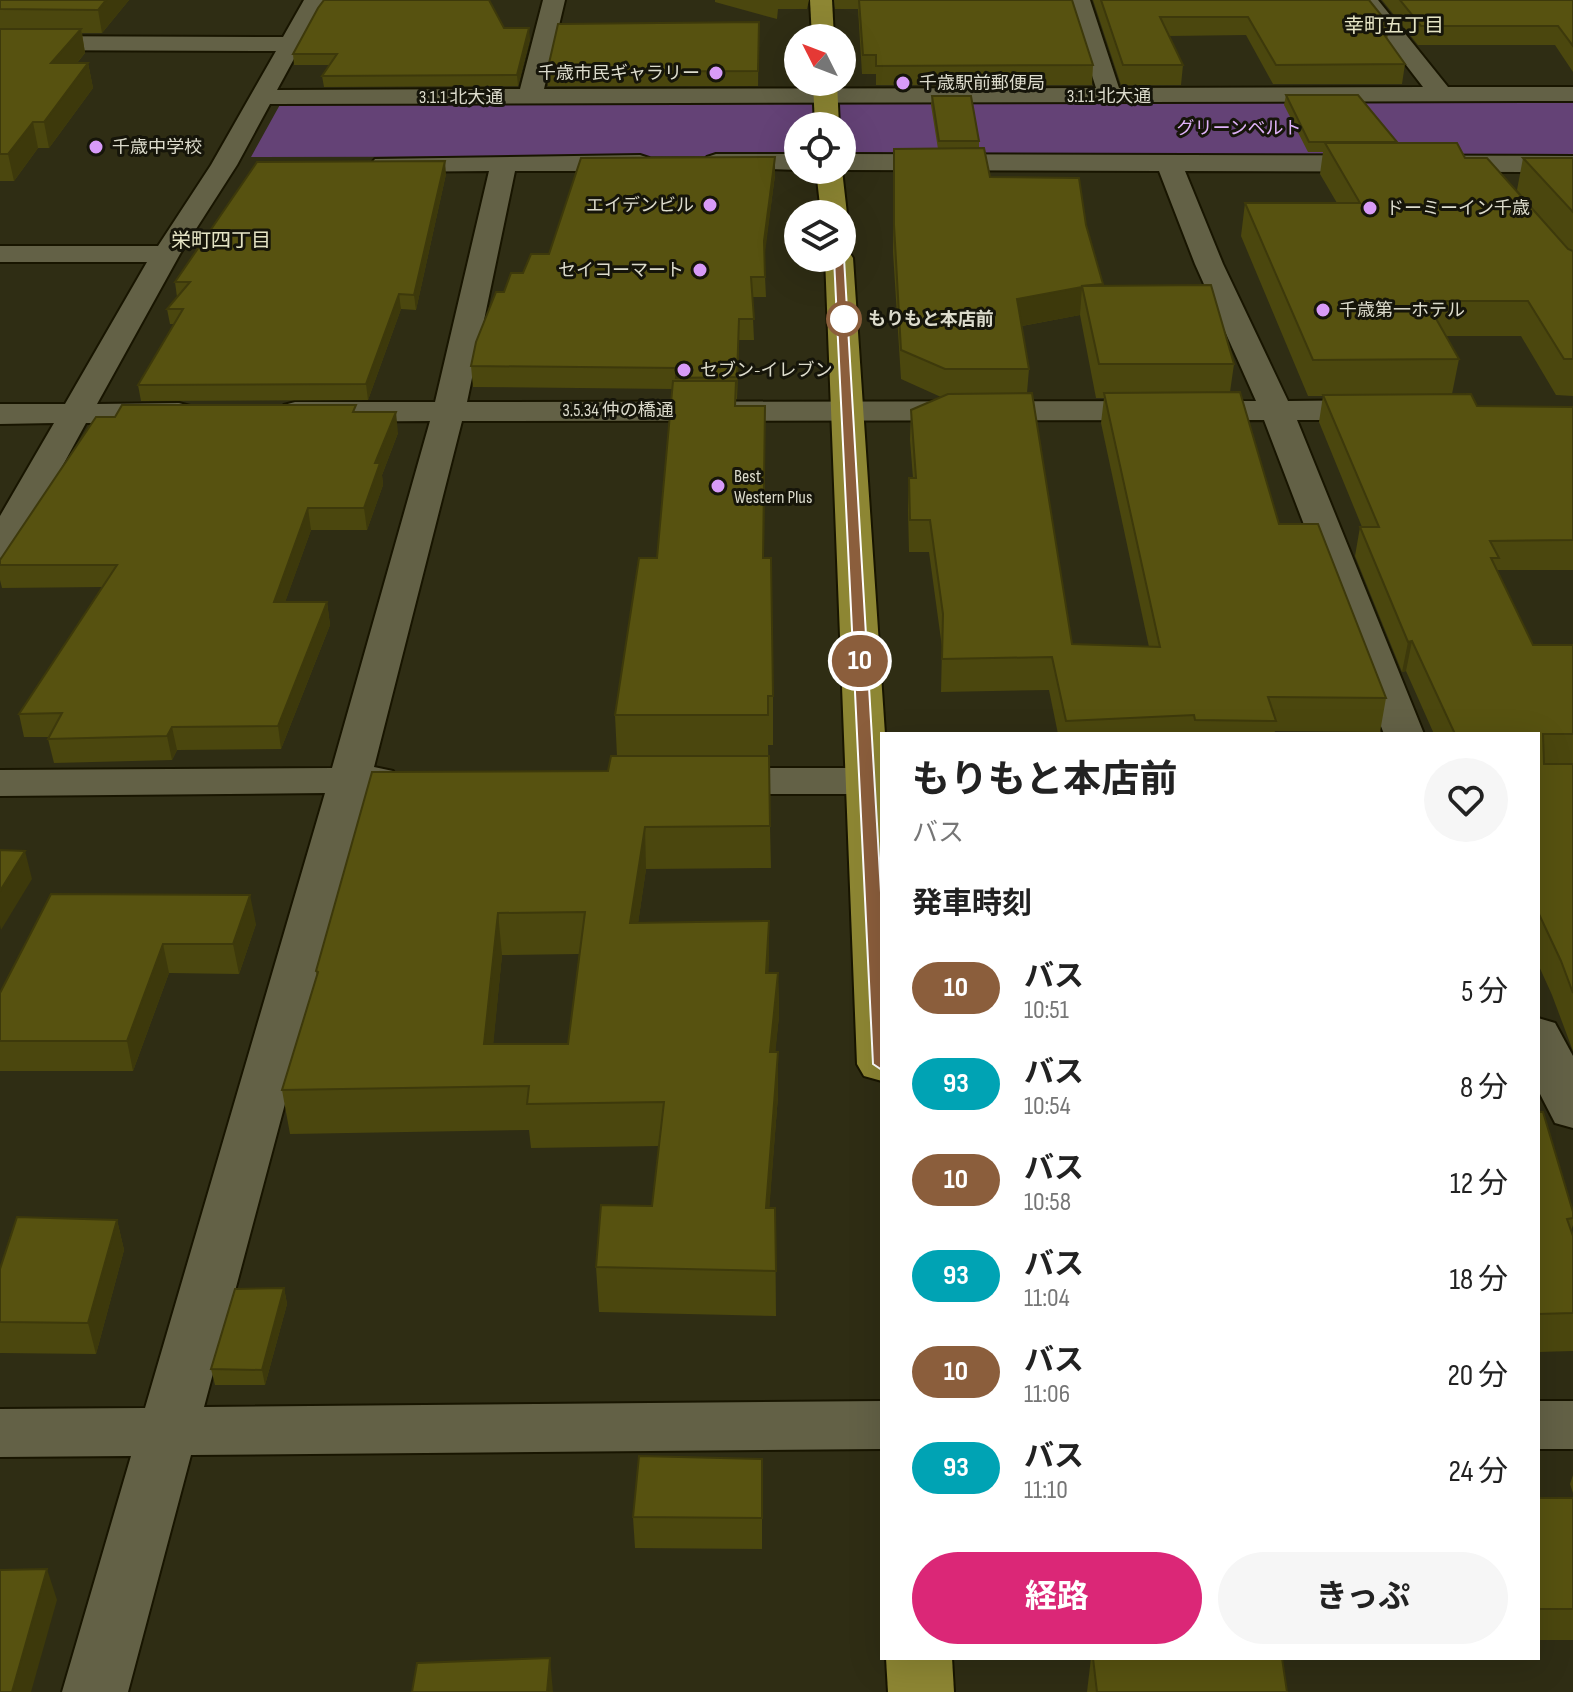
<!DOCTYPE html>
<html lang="ja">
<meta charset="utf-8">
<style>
body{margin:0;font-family:"Sofia Sans Condensed","Noto Sans JP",sans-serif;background:#f6f6f6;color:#222;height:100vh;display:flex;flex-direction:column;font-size:30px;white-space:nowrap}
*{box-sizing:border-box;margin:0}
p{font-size:26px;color:#767676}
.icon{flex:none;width:44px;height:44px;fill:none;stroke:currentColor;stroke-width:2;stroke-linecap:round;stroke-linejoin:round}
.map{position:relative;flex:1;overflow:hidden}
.panel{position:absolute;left:880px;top:732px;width:660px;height:928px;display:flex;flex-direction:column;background:#fff;border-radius:0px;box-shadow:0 8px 32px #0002}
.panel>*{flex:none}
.badge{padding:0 16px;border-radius:26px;font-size:28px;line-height:52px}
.needle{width:52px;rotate:312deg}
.fabs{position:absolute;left:784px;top:24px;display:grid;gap:16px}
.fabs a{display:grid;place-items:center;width:72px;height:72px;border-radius:50%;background:#fff;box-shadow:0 8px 32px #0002;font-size:40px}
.map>.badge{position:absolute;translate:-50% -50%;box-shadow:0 0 0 4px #fff}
h2{padding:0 32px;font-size:30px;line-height:72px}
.round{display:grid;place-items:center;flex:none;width:84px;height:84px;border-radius:42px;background:#f6f6f6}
.summary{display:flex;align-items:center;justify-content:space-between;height:136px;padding:0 32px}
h1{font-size:38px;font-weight:700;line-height:60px}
.action{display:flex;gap:16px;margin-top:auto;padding:16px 32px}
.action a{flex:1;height:92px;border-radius:48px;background:#db2777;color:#fff;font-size:32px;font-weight:700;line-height:92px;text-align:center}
.action a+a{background:#f6f6f6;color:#222}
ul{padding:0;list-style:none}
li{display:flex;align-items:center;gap:24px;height:96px;padding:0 32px}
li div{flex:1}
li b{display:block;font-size:30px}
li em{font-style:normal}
li .badge{min-width:88px;font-weight:700;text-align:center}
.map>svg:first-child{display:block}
.green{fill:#644276}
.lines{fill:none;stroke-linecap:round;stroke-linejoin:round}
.minor-casing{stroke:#181500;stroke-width:4}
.highway-casing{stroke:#181500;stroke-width:4}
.minor{fill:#636146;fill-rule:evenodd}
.highway{fill:#8d8633;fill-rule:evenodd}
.wall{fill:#4b470e;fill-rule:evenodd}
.shaded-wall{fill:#3d390b}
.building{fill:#575210;stroke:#3d390b;stroke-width:2;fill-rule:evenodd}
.line{fill:#8b5e3c;stroke:#fff;stroke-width:2}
.poi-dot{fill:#d89bf8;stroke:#16150a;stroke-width:3}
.stop-dot{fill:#fff;stroke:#8b5e3c;stroke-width:4}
.labels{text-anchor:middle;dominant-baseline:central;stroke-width:6;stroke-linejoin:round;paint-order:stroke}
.far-poi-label{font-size:18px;fill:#dcdbcc;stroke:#16150a;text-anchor:start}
.far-street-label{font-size:18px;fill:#dcdbcc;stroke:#16150a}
.far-park-label{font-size:18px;fill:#dfb2f9;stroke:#16150a}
.far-stop-label{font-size:18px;font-weight:bold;fill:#dcdbcc;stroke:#16150a;text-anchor:start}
.far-neighbourhood-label{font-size:20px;fill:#e5e4c5;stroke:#16150a}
</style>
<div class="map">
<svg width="1573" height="1692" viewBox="0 0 1573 1692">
<rect width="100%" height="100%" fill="#2f2d14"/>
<path class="green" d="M282,101h1291v53l-731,2v-30h-44v30l-547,1z"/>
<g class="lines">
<defs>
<g id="minor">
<path d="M304,0h22l-49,90 243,-1 23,-89h22l-21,89 552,-1 -28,-88h22l29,88 304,-1 -67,-87h22l70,87h125v14l-1303,3 -33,61 -57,89 -83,150 82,-1 11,3 5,7 -5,7 -11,3h-93l-68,124 -5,8 -13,3v-42l54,-93 -54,1v-20h65l82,-142h-147v-16h158l53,-81 65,-114 -276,-1v-14l283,1z"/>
<path d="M716,154h82v16l-91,-3 -4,-5 4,-5z"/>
<path d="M842,154l731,2v16l-388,-1 38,93 65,137 91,-1 11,3 5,7 -5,7 -11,3h-82l127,314h-40l-120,-314 -802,1 -88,346 19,4 6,9 -6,9 -25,4 -164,614 678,-6v48l-691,6 -63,237h-66l69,-236 -131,1v-48l145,-1 180,-615 -325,3v-26l332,-2 98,-347 -135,1 -11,-3 -5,-7 5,-7 11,-3h140l54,-231 -105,1 -9,-3 -4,-5 4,-5 265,-4 9,3 4,5 -4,5 -9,3h-125l-48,231 789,-1 -61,-137 -36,-93 -317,-1z"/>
<path d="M710,768h172v26h-172l-15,-4 -6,-9 6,-9z"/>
<path d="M1538,1018l17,5 18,33v72l-18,-5 -17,-33z"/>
<rect x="1538" y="1401" width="35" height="48"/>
</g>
<g id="highway">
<path d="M810,0h22l2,38h-22z"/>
<path d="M813,82h24l2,44h-24z"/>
<path d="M816,170h26l5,44 -3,6 -2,-6h-21z"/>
<path d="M842,250l7,2 4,6 32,476h-3v347l-18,-5 -7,-12 -32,-806h17z"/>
<path d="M886,1658h66l2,34h-66z"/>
</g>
</defs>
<use href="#minor" class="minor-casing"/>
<use href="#highway" class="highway-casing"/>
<use href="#minor" class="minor"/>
<use href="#highway" class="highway"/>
</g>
<g class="wall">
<path d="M0,0h129l-27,33h-20l3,20 -8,10h11l5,25 -44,60h-11l-24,33h-14z"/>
<path d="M715,0h94l-2,9h-29l-1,10 -62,-17z"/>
<path d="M834,0h238l21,65 -1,20h-216v-11h-14l-4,-65h-23z"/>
<path d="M1093,0h276l21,26 -3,13 18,25 -3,20h-129l-27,-49 -77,1 14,29 -2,20h-60z"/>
<path d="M1382,0h191v72l-18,-27h-137z"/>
<path d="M759,22l-1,64h-210l-1,-14z"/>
<path d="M504,28l26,11 -12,47 -194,1 -2,-11 8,-11h-36l-1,-11z"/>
<path d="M1286,95l111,48 68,15 104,92 -52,-60 6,-32h50v238l-17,-1 -35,-59h-75l13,23 -7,35 25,12 96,1v163h-76l36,75h40v406l-21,-56 -14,-31v-230h-104l-28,-63 -4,1 -47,-116 5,-29h2l-43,-105 4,-26h-15l-67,-160 4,-33h92l-17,-29 3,-22h-15l-24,-47z"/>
<path d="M932,96l47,45v7l11,29 96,48 17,61 131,78 -4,28 49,132 107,174 -6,34 -105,-1 -1,3h-216l-9,-44 -108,2 1,-45 -13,-95h-20l-1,-43 1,-31h4l-3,-38 1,-30 30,-13 -40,-18 -8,-127 1,-103h44l-7,-44zM1080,315l16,83h8l-3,25 48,224 -77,-3 -45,-251 2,-24 -7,-43z"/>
<path d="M446,174l-30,136 -15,-1 -33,91 -227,1 -3,-16 36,-61h-4l-3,-15 10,-12 -2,-15z"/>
<path d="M775,175l-11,81 2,41h-14l2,43h-15l-2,59h-1v7h29l-1,152 9,138v49h-5l3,123 -125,1 -8,54 131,-2 -1,52h10l1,43 -4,36h3v44l-9,112h6l1,108 -177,-4 -3,-45 56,-61 7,-60 -128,2 -2,-18 -239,4 -8,-44 35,-113 -1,-6 292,-200 9,-15 -2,-41 42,-157 16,-169 -200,-2 -2,-21 33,-74 19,-19 26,-19zM579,954l-11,90h-75l9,-89z"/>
<path d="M357,412l41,21 -16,42 1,10 -16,45h-56l-26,72h42l3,23 -49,124 -104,1 -5,10 -118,3 -6,-24 1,-2h-25l-5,-23 83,-127 -100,1 -2,-8v-20z"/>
<path d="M51,894l205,30 -17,50 -70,-1 -36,98h-133v-78z"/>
<path d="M1538,1112l35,100v13l-2,6 2,5v115l-35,1z"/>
<path d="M117,1220l7,30 -28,104 -96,-1v-84z"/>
<path d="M284,1288l3,16 -22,81h-50l-4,-16z"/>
<path d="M762,1459v90l-127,-1 -2,-31z"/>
<path d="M1573,1475v18l-3,-9z"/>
<rect x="1538" y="1498" width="35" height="142"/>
<path d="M1091,1658h191l5,34h-200z"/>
</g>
<g class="shaded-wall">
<path d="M106,0h23l-27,33 -4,-23z"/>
<path d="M529,28l1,11 -12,47 -1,-11z"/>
<path d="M81,29l4,24 -29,35 -5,-25z"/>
<path d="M88,63l5,25 -44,60 -5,-26z"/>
<path d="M33,122l5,26 -24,33 -6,-27z"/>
<path d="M775,157v18l-11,86v-20z"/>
<path d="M445,161l1,13 -30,136 -2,-15z"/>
<path d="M1082,287l-2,28 -64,12 1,-28z"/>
<path d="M399,294l2,15 -33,91 -2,-16z"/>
<path d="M739,319v21l-2,59v-22z"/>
<path d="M765,406v44l-2,155v-47z"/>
<path d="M396,412l2,21 -16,42 1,10 -16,45 -3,-22 11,-45z"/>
<path d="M308,508l3,22 -34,95 -3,-23z"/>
<path d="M327,602l3,23 -49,124 -3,-23z"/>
<path d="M1412,641l-6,30 -4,1 6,-30z"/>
<path d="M172,727l5,23 -5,10 -5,-24z"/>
<path d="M645,827l1,42 -14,96 -2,-42z"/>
<path d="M25,851l7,28 -31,51 -1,-5v-34z"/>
<path d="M250,895l6,29 -17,50 -6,-30z"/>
<path d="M498,913l4,42 -13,133 -5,-44z"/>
<path d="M769,921v43l-3,52v-43z"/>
<path d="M163,944l6,29 -36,98 -6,-30z"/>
<path d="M778,973l1,43 -8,80 -1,-44z"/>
<path d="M778,1052v44l-12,156v-44z"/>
<path d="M117,1220l7,30 -28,104 -8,-31z"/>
<path d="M284,1288l3,16 -22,81 -3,-15z"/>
<path d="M47,1569l10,31 -26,92h-19z"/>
<path d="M550,1658l3,34h-6z"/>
</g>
<g class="building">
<path d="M0,0h106l-8,10 -98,-1z"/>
<path d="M324,0h165l15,28h25l-12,47 -195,1 15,-22h-44l25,-46z"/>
<path d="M859,0h213l21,65 -217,1v-11h-13z"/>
<path d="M1101,0h268l21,26h-12l27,38 -129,1 -28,-48h-88l23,48h-60z"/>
<path d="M1400,0h173v46l-15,-20h-137z"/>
<path d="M759,22l-1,49 -211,1 11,-48z"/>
<path d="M0,29h81l-30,34h37l-44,59h-11l-25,32h-8z"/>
<path d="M1286,95h72l39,47h-88z"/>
<path d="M932,96h39l8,45h-40z"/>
<path d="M1325,143h132l8,15h22l81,91 5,2v108h-9l-36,-58h-102l33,58 -146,1 -68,-157h115z"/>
<path d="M984,148l6,29 89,1 7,47 17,59 -21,2v1l-65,12 12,70h-84l-44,-19 -7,-125v-76z"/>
<path d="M775,157l-11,84 1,36h-14l3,42h-15l-2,58 -61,1 1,-10 -206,-2 5,-24 20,-50h8l7,-19h12l8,-19h18l32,-96z"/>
<path d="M1523,158h50v54z"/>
<path d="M445,161l-31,134 -15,-1 -33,90 -228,1 45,-76h-16l23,-27h-15l82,-120z"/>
<path d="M1211,285l23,79h-135l-17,-78z"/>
<path d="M673,381h63l-1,25h30l-2,152h8l2,138h-5v19h-153l24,-157h18z"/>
<path d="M1240,392l39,132h39l68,174 -118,-1 8,24 -81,-1 -1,-5 -128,6 -14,-64 -110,2 1,-45 -13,-94h-20l-1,-42h7l-5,-68 37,-16 84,-1 40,251 88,3 -56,-254z"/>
<path d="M1471,394l6,12 96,1v133l-83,1 9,17h-8l42,87h40v89h-30l1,30h29v229l-12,-32 -23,-49v-178h-83l-43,-93 -4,1 -48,-115h19l-56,-132z"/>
<path d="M122,405h234l-3,7h43l-21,51h5l-16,45h-56l-34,94h53l-49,124 -106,1 -5,9 -119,3 14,-26 -43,1 98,-149h-117v-5l96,-143h19z"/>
<path d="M611,756h158l1,70 -125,1 -15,96 139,-2 -3,52h12l-8,79h8l-12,156h9l1,63 -180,-4 5,-62 51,1 12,-104 -137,2 2,-18 -247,4 36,-118 -2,-1 56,-199 236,-1zM585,912l-17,132h-84l14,-131z"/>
<path d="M0,850l25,1 -25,40z"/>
<path d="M51,894l199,1 -17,49h-70l-36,97h-127v-48z"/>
<path d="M1538,1112h5l30,100v6l-6,1 6,17v77l-35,1z"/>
<path d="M17,1217l100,3 -29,103 -88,-1v-53z"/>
<path d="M284,1288l-22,82 -51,-1 24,-80z"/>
<path d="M639,1456l123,3v59l-129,-1z"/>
<rect x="1538" y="1498" width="35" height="111"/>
<path d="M47,1569l-35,123h-12v-122z"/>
<path d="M550,1658l-3,34h-135l5,-29z"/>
<path d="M1093,1658h189l5,34h-190z"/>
</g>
<path class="line" d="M839,255l5,3 47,806 -9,6 -9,-6 -39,-806z"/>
<g class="poi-dot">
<circle cx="716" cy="73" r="8"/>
<circle cx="903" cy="83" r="8"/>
<circle cx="96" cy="147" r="8"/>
<circle cx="710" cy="205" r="8"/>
<circle cx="1370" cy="208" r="8"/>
<circle cx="700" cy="270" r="8"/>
<circle cx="1323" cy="310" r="8"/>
<circle cx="684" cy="370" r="8"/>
<circle cx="718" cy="486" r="8"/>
</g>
<circle class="stop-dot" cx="844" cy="319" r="16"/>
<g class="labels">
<g class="far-poi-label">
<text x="700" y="73" text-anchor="end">千歳市民ギャラリー</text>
<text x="919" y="83">千歳駅前郵便局</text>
<text x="112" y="147">千歳中学校</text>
<text x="694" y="205" text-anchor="end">エイデンビル</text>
<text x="1386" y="208">ドーミーイン千歳</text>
<text x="684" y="270" text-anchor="end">セイコーマート</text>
<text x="1339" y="310">千歳第一ホテル</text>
<text x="700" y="370">セブン-イレブン</text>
<text x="734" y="476">Best<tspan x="734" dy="21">Western Plus</tspan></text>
</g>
<g class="far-street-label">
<text x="1109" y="96">3.1.1 北大通</text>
<text x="461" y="97">3.1.1 北大通</text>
<text x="618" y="410">3.5.34 仲の橋通</text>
</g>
<g class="far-park-label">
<text x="1239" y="128">グリーンベルト</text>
</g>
<g class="far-stop-label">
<text x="868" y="319">もりもと本店前</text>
</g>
<g class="far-neighbourhood-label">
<text x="1394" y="26">幸町五丁目</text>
<text x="221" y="241">栄町四丁目</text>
</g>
</g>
</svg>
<div class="fabs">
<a><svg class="needle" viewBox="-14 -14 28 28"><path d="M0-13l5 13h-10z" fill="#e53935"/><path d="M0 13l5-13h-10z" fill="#767676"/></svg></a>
<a><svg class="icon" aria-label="locate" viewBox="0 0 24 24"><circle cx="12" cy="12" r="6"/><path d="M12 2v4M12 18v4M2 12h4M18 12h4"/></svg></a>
<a><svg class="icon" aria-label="layers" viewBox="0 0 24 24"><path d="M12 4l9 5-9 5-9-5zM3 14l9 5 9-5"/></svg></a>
</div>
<b class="badge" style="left:860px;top:661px;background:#8b5e3c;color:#fff">10</b>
<section class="panel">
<div class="summary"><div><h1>もりもと本店前</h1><p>バス</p></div><a class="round"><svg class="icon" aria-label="heart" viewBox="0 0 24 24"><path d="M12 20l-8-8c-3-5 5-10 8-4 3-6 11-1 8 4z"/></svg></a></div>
<h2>発車時刻</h2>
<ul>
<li><span class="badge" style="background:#8b5e3c;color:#fff">10</span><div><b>バス</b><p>10:51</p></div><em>5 分</em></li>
<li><span class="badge" style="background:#00a3b4;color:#fff">93</span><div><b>バス</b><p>10:54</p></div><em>8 分</em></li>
<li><span class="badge" style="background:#8b5e3c;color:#fff">10</span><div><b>バス</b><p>10:58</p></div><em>12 分</em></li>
<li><span class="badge" style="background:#00a3b4;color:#fff">93</span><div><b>バス</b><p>11:04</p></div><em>18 分</em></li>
<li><span class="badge" style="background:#8b5e3c;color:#fff">10</span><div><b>バス</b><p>11:06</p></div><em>20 分</em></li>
<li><span class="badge" style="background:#00a3b4;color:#fff">93</span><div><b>バス</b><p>11:10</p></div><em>24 分</em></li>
</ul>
<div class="action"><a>経路</a><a>きっぷ</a></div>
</section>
</div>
